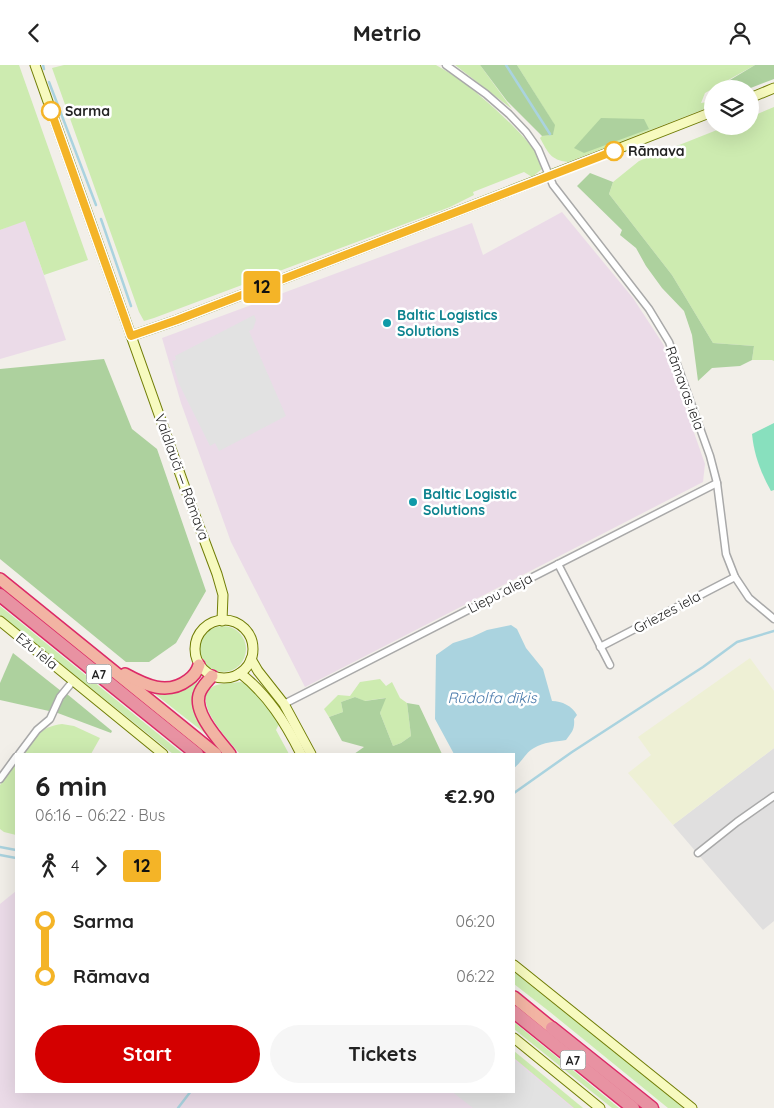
<!DOCTYPE html>
<meta charset="utf-8">
<style>
body{margin:0;font-family:Quicksand,sans-serif;background:#f6f6f6;color:#222;height:100vh;display:flex;flex-direction:column;font-size:19px;white-space:nowrap}
*{box-sizing:border-box;margin:0}
p{font-size:16px;color:#767676}
.icon{flex:none;width:28px;height:28px;fill:none;stroke:currentColor;stroke-width:2;stroke-linecap:round;stroke-linejoin:round}
.map{position:relative;flex:1;overflow:hidden}
.details{position:absolute;left:15px;top:688px;width:500px;height:340px;display:flex;flex-direction:column;background:#fff;border-radius:0px;box-shadow:0 5px 20px #0002}
.details>*{flex:none}
.badge{padding:0 10px;border-radius:4px;font-size:18px;line-height:32px}
.tools{position:absolute;left:704px;top:15px;display:grid;gap:10px}
.tools a{display:grid;place-items:center;width:55px;height:55px;border-radius:50%;background:#fff;box-shadow:0 5px 20px #0002;font-size:25px}
.map>.badge{position:absolute;translate:-50% -50%;box-shadow:0 0 0 2px #fff}
.legs{display:flex;align-items:center;gap:8px;height:55px;padding:0 20px;font-size:16px}
.legs p{margin-inline-start:auto}
.overview{display:flex;align-items:center;justify-content:space-between;height:85px;padding:0 20px}
h1{font-size:28px;font-weight:700;line-height:38px}
.primary-button{display:flex;gap:10px;margin-top:auto;padding:10px 20px}
.primary-button a{flex:1;height:58px;border-radius:30px;background:#d40000;color:#fff;font-size:20px;font-weight:700;line-height:58px;text-align:center}
.primary-button a+a{background:#f6f6f6;color:#222}
ul{padding:0 20px;list-style:none}
li{display:flex;align-items:center;gap:18px;height:55px;font-size:19px}
li i{display:grid;place-items:center;width:8px;height:100%;margin:0 6px;background:currentColor}
li i::after{content:'';width:12px;height:12px;margin:-6px;border:4px solid;border-radius:50%;background:#fff}
li p{margin-inline-start:auto}
li:first-child i{background:linear-gradient(#0000 50%,currentColor 0)}
li:last-child i{background:linear-gradient(currentColor 50%,#0000 0)}
header{display:flex;justify-content:space-between;align-items:center;height:65px;padding:0 20px;background:#fff;font-size:22px;font-weight:700}
.map>svg:first-child{display:block}
.residential{fill:#e0dfdf}
.industrial{fill:#ebdbe8}
.farmland{fill:#eef0d5}
.grass{fill:#cdebb0}
.forest{fill:#add19e}
.pitch{fill:#88e0be}
.parking{fill:#e2e2e2}
.water{fill:#aad3df}
.lines{fill:none;stroke-linecap:round;stroke-linejoin:round}
.stream{stroke:#aad3df;stroke-width:2.5}
.minor-casing{stroke:#a9a9a9;stroke-width:9}
.secondary-casing{stroke:#707d05;stroke-width:11}
.trunk-casing{stroke:#dc2a67;stroke-width:14}
.motorway-casing{stroke:#dc2a67;stroke-width:15}
.minor{stroke:#fff;stroke-width:6}
.secondary{stroke:#f7fabf;stroke-width:9}
.trunk{stroke:#f2b4a3;stroke-width:11}
.motorway{stroke:#e892a2;stroke-width:12}
.line-1-casing{stroke:#fff;stroke-width:11}
.line-1{stroke:#f4b427;stroke-width:8}
.stop-1-dot{fill:#fff;stroke:#f4b427;stroke-width:2.5}
.culture-dot{fill:#0f9aa8;stroke:#fff;stroke-width:2}
.labels{text-anchor:middle;dominant-baseline:central;stroke-width:5;stroke-linejoin:round;paint-order:stroke}
.shield{fill:#fff;stroke:#646464;stroke-width:1}
.shield-label{font-size:12px;font-weight:bold;fill:#222}
.stop-label{font-size:14px;font-weight:bold;fill:#222;stroke:#fff;text-anchor:start}
.culture-label{font-size:14px;font-weight:bold;fill:#0d838f;stroke:#fff;text-anchor:start}
.street-label{font-size:14px;fill:#222;stroke:#fff}
.water-label{font-size:15px;font-style:italic;fill:#4a7aab;stroke:#fff}
</style>
<header><svg class="icon" aria-label="back" viewBox="0 0 24 24"><path d="M15 5l-7 7 7 7"/></svg>Metrio<svg class="icon" aria-label="person" viewBox="0 0 24 24"><circle cx="12" cy="8" r="4"/><path d="M4 21q1-7 8-7t8 7"/></svg></header>
<div class="map">
<svg width="774" height="1043" viewBox="0 0 774 1043">
<rect width="100%" height="100%" fill="#f2efe9"/>
<path class="residential" d="M774,683v173l-11,9 -90,-105z"/>
<g class="industrial">
<path d="M562,147l71,86 30,46 42,120 -2,18 -398,205 -74,-145 -50,-139 -19,-65 310,-115 11,32z"/>
<path d="M25,155l41,120 -66,19v-129z"/>
<path d="M16,826v200h498v-35l64,52h-578v-204z"/>
</g>
<path class="farmland" d="M750,593l24,33v57l-101,77 -45,-52 23,-18 -13,-18z"/>
<g class="grass">
<path d="M0,0h19l69,195 -44,15 -19,-54 -25,9z"/>
<path d="M64,0h372c8,5 16,9 23,14 18,13 85,69 83,90l-10,8 -8,-5 -51,20 1,3 -24,12 -296,111 -10,3 -5,-9 -87,-244z"/>
<path d="M455,0h25l32,44z"/>
<path d="M517,0h238l-50,28 -4,10 11,-2v5l-144,56c-18,-2 -20,-10 -28,-24l2,-2 11,-1 1,-11z"/>
<path d="M774,42v254l-2,-1h-20l2,-14 -41,-3 -41,-68 -63,-81 4,-12 26,-21 88,-35h23v-9z"/>
<path d="M0,541l183,148h-10l-173,-139z"/>
<circle cx="223" cy="584" r="23"/>
<path d="M380,614l6,7 6,-4 8,16 7,5 4,33 -10,7 -8,3 -13,-33 5,-15 -21,3 -9,-4 -14,5 2,10 -14,5 -5,-8 14,-14 12,1 10,-14z"/>
<path d="M197,616l-1,7 24,57 -65,-51 32,-7z"/>
<path d="M241,617l12,5 27,35 -4,8 13,24h-49c-10,-12 -52,-55 -26,-68 7,-3 19,-3 27,-4z"/>
<path d="M62,659l12,2 26,12 -9,16h-69c11,-16 20,-28 40,-30z"/>
<path d="M16,697v73l-12,-3 -4,-3v-44z"/>
<path d="M514,907l149,119 20,17h-15l-118,-96 -36,-28z"/>
<path d="M514,957l105,86h-7l-98,-79z"/>
<path d="M514,986l69,57h-9l-60,-50z"/>
</g>
<g class="forest">
<path d="M480,0h37l38,60 -2,10 -11,1 -35,-35z"/>
<path d="M755,0h19v14l-26,10h-33z"/>
<path d="M601,53l43,1 5,10 -65,24 -10,-5z"/>
<path d="M590,108l23,9 -4,12 63,81 41,68 41,3 -2,14 -12,6 -28,2 -14,13 -6,-46 -8,-24 -22,-23 -16,-22 -10,-18 -16,-13 2,-5 -45,-44z"/>
<path d="M104,294l28,70 25,20 49,142 -30,52 -27,19h-23l-126,-103v-190z"/>
<path d="M13,588l48,38 -12,20 -49,-11v-17z"/>
<path d="M67,629l45,37 -1,2 -56,-21z"/>
<path d="M355,632l10,4 21,-3 -6,15 13,33 8,-3 10,-7 -4,-33 12,2 23,49h-88l10,-7 -22,-6 -13,-24 14,-5 -2,-10z"/>
</g>
<path class="pitch" d="M774,358v67l-3,1c-10,-18 -17,-36 -19,-57z"/>
<g class="parking">
<path d="M254,250l2,5 -3,9 -4,2 37,85 -67,35 -4,-8 -5,3 -31,-62 -7,-23 4,-1 -1,-4z"/>
<path d="M514,995l58,48h-99l-22,-17h63z"/>
</g>
<path class="water" d="M511,560l6,4 9,19 17,21 9,32c10,0 20,5 25,14l-3,4c1,10 -2,13 -8,21 -12,2 -22,2 -32,8 -7,3 -13,15 -20,20v-14h-60l-19,-35 1,-64 17,-12 19,-6 15,-7z"/>
<g class="lines">
<g class="stream">
<path d="M43,0l1,4"/>
<path d="M506,0l44,69"/>
<path d="M49,17l47,123"/>
<path d="M101,154l30,87"/>
<path d="M514,728l58,-41 131,-85 34,-25 37,-11"/>
<path d="M0,782l16,3"/>
<path d="M0,790l16,3"/>
<path d="M178,1043l13,-17"/>
</g>
<defs>
<g id="minor">
<path d="M446,0l40,29 23,20 17,18 12,17 15,36 96,124 20,33 41,114 7,27 9,71 9,23 14,21 25,21"/>
<path d="M558,499l52,101"/>
<path d="M600,582l135,-70"/>
<path d="M284,639l433,-221"/>
<path d="M19,689l18,-24 13,-11 10,-22 13,-16"/>
<path d="M0,714l16,-22"/>
<path d="M698,788l39,-31 37,-26"/>
</g>
<g id="secondary">
<path d="M35,0l155,437 27,72 6,21 -1,26"/>
<path d="M750,33l24,-10"/>
<path d="M131,271l46,-16c178,-69 357,-138 535,-208"/>
<circle cx="224" cy="584" r="29"/>
<path d="M0,556l163,133"/>
<path d="M251,594l7,12 26,33 27,50"/>
<path d="M240,608c28,22 45,49 61,81"/>
<path d="M514,900l178,143"/>
<path d="M514,973l86,70"/>
</g>
<g id="trunk">
<path d="M0,514l216,175"/>
<path d="M125,609c20,11 42,22 63,6 6,-4 9,-8 11,-15"/>
<path d="M212,611c-5,6 -11,11 -13,19 -5,19 20,45 31,59"/>
<path d="M514,932l38,31"/>
</g>
<g id="motorway">
<path d="M0,530l197,159"/>
<path d="M514,947l119,96"/>
<path d="M552,963l100,80"/>
</g>
</defs>
<use href="#minor" class="minor-casing"/>
<use href="#secondary" class="secondary-casing"/>
<use href="#trunk" class="trunk-casing"/>
<use href="#motorway" class="motorway-casing"/>
<use href="#minor" class="minor"/>
<use href="#secondary" class="secondary"/>
<use href="#trunk" class="trunk"/>
<use href="#motorway" class="motorway"/>
</g>
<g class="lines">
<defs>
<path id="line-1" d="M51,46l80,225 46,-16 437,-169"/>
</defs>
<use href="#line-1" class="line-1-casing"/>
<use href="#line-1" class="line-1"/>
</g>
<g class="stop-1-dot">
<circle cx="51" cy="46" r="9"/>
<circle cx="614" cy="86" r="9"/>
</g>
<g class="culture-dot">
<circle cx="387" cy="258" r="5"/>
<circle cx="413" cy="437" r="5"/>
</g>
<g class="labels">
<g class="shield">
<rect x="86.5" y="599.5" width="25" height="19" rx="4"/>
<rect x="560.5" y="985.5" width="25" height="19" rx="4"/>
</g>
<g class="shield-label">
<text x="99" y="609">A7</text>
<text x="573" y="995">A7</text>
</g>
<g class="stop-label">
<text x="65" y="46">Sarma</text>
<text x="628" y="86">Rāmava</text>
</g>
<g class="culture-label">
<text x="397" y="250">Baltic Logistics<tspan x="397" dy="16">Solutions</tspan></text>
<text x="423" y="429">Baltic Logistic<tspan x="423" dy="16">Solutions</tspan></text>
</g>
<g class="street-label">
<text transform="translate(685 323) rotate(70)">Rāmavas iela</text>
<text transform="translate(182 412) rotate(70)">Valdlauči — Rāmava</text>
<text transform="translate(500 528) rotate(-27)">Liepu aleja</text>
<text transform="translate(667 547) rotate(-28)">Griezes iela</text>
<text transform="translate(37 586) rotate(39)">Ežu iela</text>
</g>
<g class="water-label">
<text x="492" y="632">Rūdolfa dīķis</text>
</g>
</g>
</svg>
<div class="tools">
<a><svg class="icon" aria-label="layers" viewBox="0 0 24 24"><path d="M12 4l9 5-9 5-9-5zM3 14l9 5 9-5"/></svg></a>
</div>
<b class="badge" style="left:262px;top:222px;background:#f4b427;color:#111">12</b>
<section class="details">
<div class="overview"><div><h1>6 min</h1><p>06:16 – 06:22 · Bus</p></div><b>€2.90</b></div>
<div class="legs"><svg class="icon" aria-label="walk" viewBox="0 0 24 24"><circle cx="13" cy="4" r="2"/><path d="M13 8l-2 6 4 7M11 14l-3 7M7 12l3-4h3l4 4"/></svg>4<svg class="icon" aria-label="forward" viewBox="0 0 24 24"><path d="M9 5l7 7-7 7"/></svg><b class="badge" style="background:#f4b427;color:#111">12</b></div>
<ul>
<li><i style="color:#f4b427"></i><b>Sarma</b><p>06:20</p></li>
<li><i style="color:#f4b427"></i><b>Rāmava</b><p>06:22</p></li>
</ul>
<div class="primary-button"><a>Start</a><a>Tickets</a></div>
</section>
</div>
